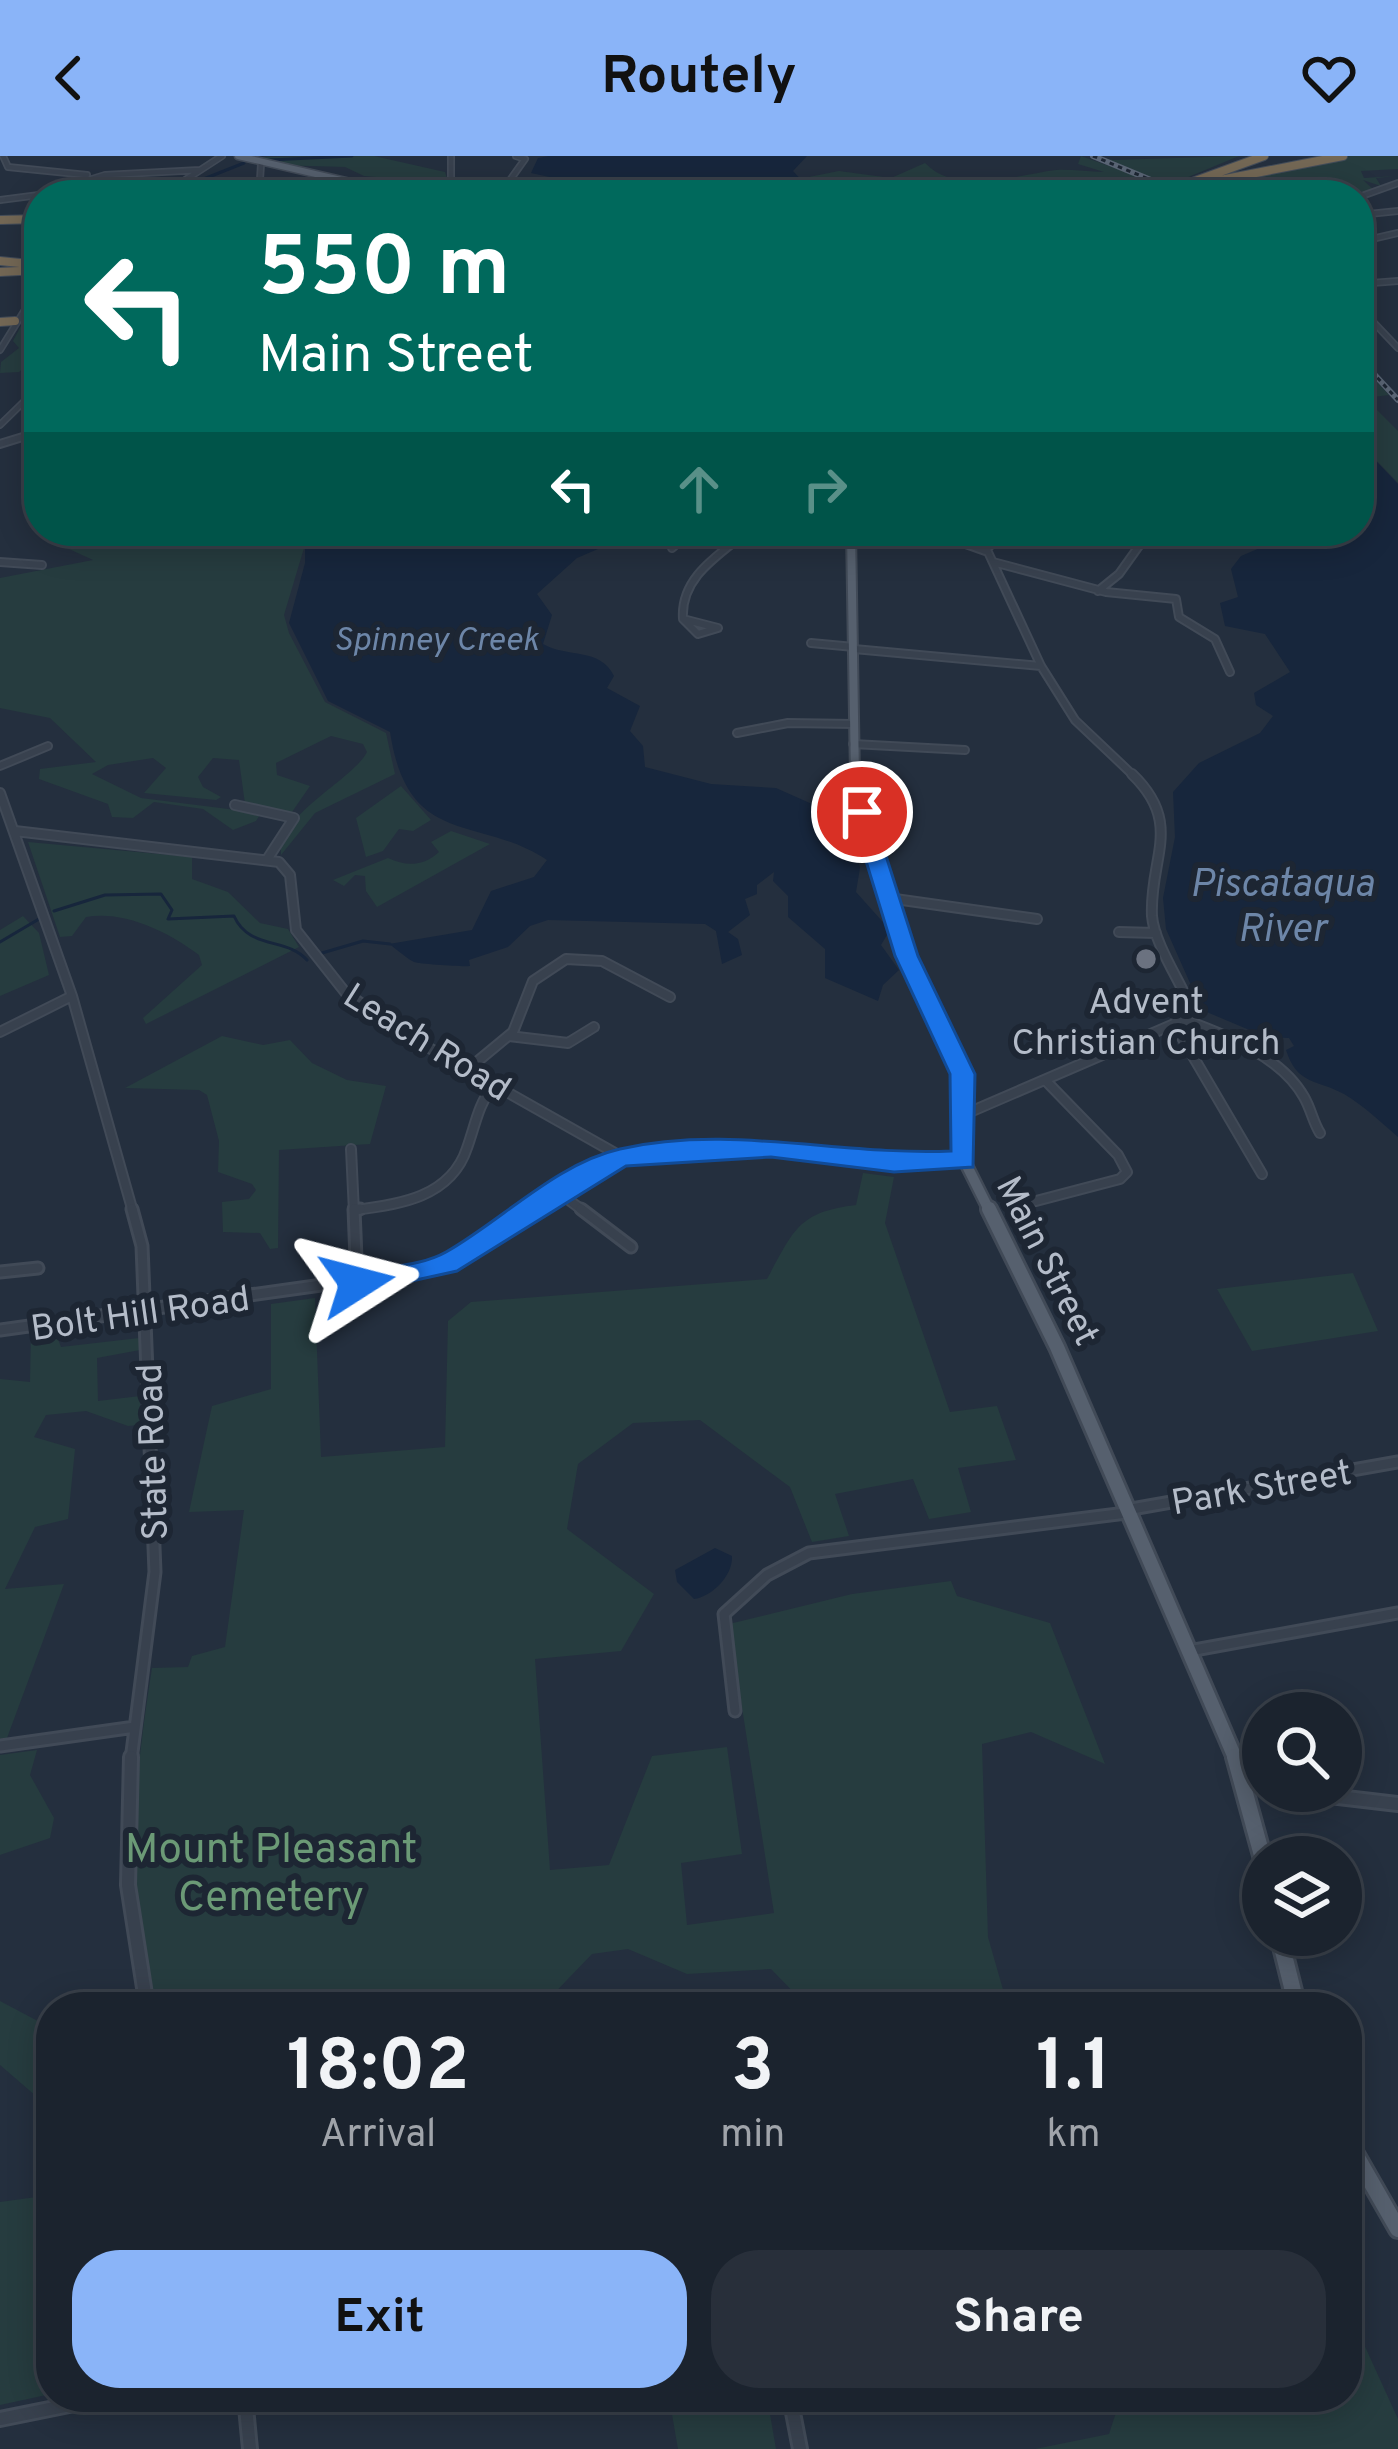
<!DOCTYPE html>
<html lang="en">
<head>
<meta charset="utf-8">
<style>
  body { margin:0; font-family:Overpass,sans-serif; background:#282f3a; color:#f1f3f6; height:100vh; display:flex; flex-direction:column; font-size:45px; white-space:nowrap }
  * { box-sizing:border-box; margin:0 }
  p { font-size:39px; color:#a0a4aa }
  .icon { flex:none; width:66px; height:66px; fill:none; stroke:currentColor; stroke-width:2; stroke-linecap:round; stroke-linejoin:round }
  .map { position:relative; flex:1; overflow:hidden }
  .panel { position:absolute; left:36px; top:1836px; width:1326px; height:420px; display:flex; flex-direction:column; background:#1b232e; border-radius:48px; box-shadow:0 6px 30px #0003,0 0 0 3px #39404a }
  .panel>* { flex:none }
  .guide { position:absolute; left:24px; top:24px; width:1350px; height:366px; border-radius:48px; box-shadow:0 6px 30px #0003,0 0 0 3px #39404a; background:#00695c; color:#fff; overflow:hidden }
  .controls { position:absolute; left:1242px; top:1536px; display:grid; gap:24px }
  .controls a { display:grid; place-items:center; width:120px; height:120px; border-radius:50%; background:#1b232e; box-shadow:0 6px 30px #0003,0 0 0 3px #39404a; font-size:60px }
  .pin { position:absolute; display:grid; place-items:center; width:102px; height:102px; color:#fff; margin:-51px; border:6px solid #fff; border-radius:50%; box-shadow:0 3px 12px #0007 }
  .me { position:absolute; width:132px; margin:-66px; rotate:81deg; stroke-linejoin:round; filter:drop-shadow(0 0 9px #0008) }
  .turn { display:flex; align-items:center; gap:42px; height:252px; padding:0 36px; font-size:54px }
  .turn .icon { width:156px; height:156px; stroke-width:2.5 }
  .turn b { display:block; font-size:84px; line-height:102px }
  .lanes { display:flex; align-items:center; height:114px; padding:0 36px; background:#0003; justify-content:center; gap:60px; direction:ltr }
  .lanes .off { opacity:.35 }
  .eta { display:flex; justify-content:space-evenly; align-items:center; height:204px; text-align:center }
  .eta b { font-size:72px; font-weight:700; line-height:84px }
  .primary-button { display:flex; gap:24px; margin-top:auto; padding:24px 36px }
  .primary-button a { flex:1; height:138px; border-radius:48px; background:#8ab4f8; color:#111; font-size:48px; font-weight:700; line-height:138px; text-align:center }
  .primary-button a+a { background:#282f3a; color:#f1f3f6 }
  header { display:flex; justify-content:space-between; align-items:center; height:156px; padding:0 36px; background:#8ab4f8; color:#111; font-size:54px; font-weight:700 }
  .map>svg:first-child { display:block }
  .green { fill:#263c3f }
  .water { fill:#17263c }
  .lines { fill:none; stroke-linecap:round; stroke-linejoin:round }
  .stream { stroke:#17263c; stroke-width:3 }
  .minor-far4-casing { stroke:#414a57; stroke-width:8 }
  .minor-far3-casing { stroke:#414a57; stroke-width:10 }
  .minor-far2-casing { stroke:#414a57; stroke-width:12 }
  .minor-far1-casing { stroke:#414a57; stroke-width:15 }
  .minor-casing { stroke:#414a57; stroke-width:18 }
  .major-far4-casing { stroke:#414a57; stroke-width:9 }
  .major-far3-casing { stroke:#414a57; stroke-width:12 }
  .major-far2-casing { stroke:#414a57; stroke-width:15 }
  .major-far1-casing { stroke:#414a57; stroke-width:20 }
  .major-casing { stroke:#414a57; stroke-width:22 }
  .highway-casing { stroke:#434c59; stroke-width:10 }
  .minor-far4 { stroke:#38414e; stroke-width:4.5 }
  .minor-far3 { stroke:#38414e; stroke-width:6 }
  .minor-far2 { stroke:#38414e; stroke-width:8 }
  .minor-far1 { stroke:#38414e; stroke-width:9 }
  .minor { stroke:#38414e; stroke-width:12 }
  .major-far4 { stroke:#56606e; stroke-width:6 }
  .major-far3 { stroke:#56606e; stroke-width:8 }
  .major-far2 { stroke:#56606e; stroke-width:10 }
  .major-far1 { stroke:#56606e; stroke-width:14 }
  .major { stroke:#56606e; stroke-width:16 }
  .highway { stroke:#746855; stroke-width:8 }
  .rail-casing { stroke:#5a6575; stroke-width:6 }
  .rail { stroke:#1d2633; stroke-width:3; stroke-dasharray:4.5; stroke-linecap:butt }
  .highway-bridge-casing { stroke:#434c59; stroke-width:10; stroke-linecap:butt }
  .highway-bridge { stroke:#746855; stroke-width:8 }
  .route { fill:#1a73e8; stroke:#114b97; stroke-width:3 }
  .worship-dot { fill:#6b7280; stroke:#1d2633; stroke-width:4.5 }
  .labels { text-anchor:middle; stroke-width:12; stroke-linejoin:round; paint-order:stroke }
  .far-water-label { font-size:33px; font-style:italic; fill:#6d86a8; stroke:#1d2633 }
  .poi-label { font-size:36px; fill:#b4bcc9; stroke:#1d2633 }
  .street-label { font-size:36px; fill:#b4bcc9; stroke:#1d2633 }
  .water-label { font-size:39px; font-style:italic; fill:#6d86a8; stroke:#1d2633 }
  .near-park-label { font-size:42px; fill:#6b9a76; stroke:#1d2633 }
</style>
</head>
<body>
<header><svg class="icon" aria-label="back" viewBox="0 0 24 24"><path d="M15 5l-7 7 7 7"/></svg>Routely<svg class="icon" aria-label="heart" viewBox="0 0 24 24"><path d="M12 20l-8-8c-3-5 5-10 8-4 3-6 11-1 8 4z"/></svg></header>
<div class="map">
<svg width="1398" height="2293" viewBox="0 0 1398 2293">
  <rect width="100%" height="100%" fill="#242f3e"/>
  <path class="green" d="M374,0L445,16L449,28L470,39H425L429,35L413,24L364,20L345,11L274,9L255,1Z
    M1081,0L1166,30L1130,39L1138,34L939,24L918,33L809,21L839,15L891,22L925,7C958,41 1015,19 1056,14C1071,13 1088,16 1104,16L1078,8Z
    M1095,0L1113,4L1239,0L1169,29Z
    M1350,0H1398V13L1361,15L1364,22L1396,20L1376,22L1381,30L1363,24L1374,34L1367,38L1348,29L1360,39H1310L1313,36H1295L1298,39H1188L1253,17Z
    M39,147V199L19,216L0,217L1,206L19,192L13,185L32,149Z
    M1359,207L1389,239L1365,242L1398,275V327L1378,306L1359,299Z
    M61,375H148L164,383L213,375H299L304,392L284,459L289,477L325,546L386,577L395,618L315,657L281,699C278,657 352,625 367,596L363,588L331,580L276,607L277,619L310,630L292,656L245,648L239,604L213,602L198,621L203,631L221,641L216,644L144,637L166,612L153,602L108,609L92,618L141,642L261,657L256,665L233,674L203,653L154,646L133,662L112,661L108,648L39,623L40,613L96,606L50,562L0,552V422L93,404L56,387Z
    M401,630L431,664L413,675L399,673L383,695L366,701L356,662Z
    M451,675L490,688L377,751L366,735L365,720L355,719L344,730L333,724L388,702C407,711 424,710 439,696L431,686Z
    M28,686L192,701V723L228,736L260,767L288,773L299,791L146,868L143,862L202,809L199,799C169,776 124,754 86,761L72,780L60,781Z
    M23,760L39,777L49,819L0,840V774Z
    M222,880L263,889L290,884L312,907L347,924L386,930L370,988L279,994L278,1092L270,1093L260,1077L223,1076L222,1046L249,1043L256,1034L252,1028L218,1016L219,985L207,939L199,934L125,932Z
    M863,1017L894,1021L885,1067L950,1256L997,1250L1016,1304L958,1312L971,1356L929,1363L913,1323L835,1338L849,1380L812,1386L790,1331L700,1264L633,1267L578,1308L567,1373L654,1438L621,1495L535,1503L550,1714L609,1709L652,1600L727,1591L742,1698L681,1707L687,1769L774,1757L729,1468L852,1438L951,1425L957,1440L1050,1467L1105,1608L1031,1576L982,1588L988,1781L1008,1851H808L771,1813L687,1818L628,1793L592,1798L541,1851H154C122,1739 134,1625 152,1512L188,1511L192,1500L225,1491L244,1354L189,1356L212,1250L271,1233V1148L315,1142L321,1301L445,1291L448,1165L471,1146L767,1123C794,1074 798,1056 856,1049Z
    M1353,1117L1378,1175L1252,1195L1217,1133Z
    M54,1173L61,1191L139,1182L140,1194L97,1202L98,1245L140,1240V1269L128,1270L86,1255L46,1259L34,1281L75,1293L68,1363L35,1371L5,1433L64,1428L7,1582L0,1583V1223L30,1226L31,1176Z
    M37,1594L30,1619L54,1662L50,1682L0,1699V1599Z
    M0,1845L51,1872V1953L0,1909Z
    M51,2039V2238L0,2249V2046Z
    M1347,2151L1398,2263V2293H1035L1109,2278L1121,2241H1347Z
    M669,2241H767L776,2293H678Z"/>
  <path class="water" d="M549,0H807L793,15L806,29L803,39H633L531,17L538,2Z
    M1359,299L1377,306L1398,328V981C1382,967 1363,949 1344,938C1316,923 1297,929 1286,894L1294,890L1289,882L1266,881L1202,854L1166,773L1163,742L1175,681L1173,636L1199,607L1260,577L1273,560L1256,549L1254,537L1290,516L1265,478L1225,470L1220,447L1238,441L1231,413L1241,400L1267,389L1227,375H1359Z
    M305,375H640L577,402L537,438L552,459L543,488C567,502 600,491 614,520L607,532L640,550L630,575L643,590L645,611L711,628L776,632L812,648L856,696L860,712L856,736L890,774L881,789L899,814L883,829L878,845L825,822V793L788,761V740L773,725L774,716L757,729V738L745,743L750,759L728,776L738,783L742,799L722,808L716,775L705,768L548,764L530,770L508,791L469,804L470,810C464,811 420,808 414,806C409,804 395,792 389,788L472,774L491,735L534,721L547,704C477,658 408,693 390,576L328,545L289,467L305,407Z
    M715,1392L732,1400C733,1419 713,1440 694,1443L677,1426L675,1414Z"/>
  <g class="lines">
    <path class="stream" d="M269,4L352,0
      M176,34L244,7
      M54,755L105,739L161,738L172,754L168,763L234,760C249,794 287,781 307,804
      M0,786L39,763
      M322,797L363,785L390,788"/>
    <g class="minor-far4-casing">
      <path id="minor-far4" d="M3,0L8,11L87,19
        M451,0V25L479,39
        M508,27L525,3L516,0
        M263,29L310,30
        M40,39L105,19L200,14
        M162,39L222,0
        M259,39L261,8
        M484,39L509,27L580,35
        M1359,41L1398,27
        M0,44L39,39
        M1359,59L1398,55
        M1359,86L1398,77
        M1359,128L1398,125
        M1359,151L1398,192
        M0,194L39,131
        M0,269L39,231"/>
    </g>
    <g class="minor-far3-casing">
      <path id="minor-far3" d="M0,288L39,276
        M929,375L988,396L1041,510L1075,564L1135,621
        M672,392L692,375
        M986,394L1004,375
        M0,406L42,409
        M993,406L1106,436L1176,443L1179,461L1215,483L1230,516
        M1098,435L1119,418L1144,383L1182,388
        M683,463C680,421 719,399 748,375
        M683,463L718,472L698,478Z
        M811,487L854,491
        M854,493L1041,510
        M737,577L788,567L854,568
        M853,588L965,594
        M0,610L48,590"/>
    </g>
    <g class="minor-far2-casing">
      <path id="minor-far2" d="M0,637L72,840L133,1056
        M235,649L294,662L268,702
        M15,675L279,706L290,719L296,774L345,836L408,880L622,1001
        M888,742L1037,763
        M1119,776L1156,777
        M1182,863C1224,878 1281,900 1304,941C1311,953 1313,966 1320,977
        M1174,868L1262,1018
        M0,876L72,840
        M509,880L568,887L594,871
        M467,914L513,876L533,825L566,803L602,805L670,841
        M963,959L1174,868L1189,847C1178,822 1154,786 1152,760C1149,702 1184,668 1132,618
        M351,993L354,1056
        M558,1036L585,1056
        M1036,1045L1120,1023L1127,1016L1118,999L1045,924
        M354,1054C399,1049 451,1041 467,992C475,970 478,949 493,929
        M525,1056L595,1012L630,1000L771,992L894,1007L964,1004"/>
    </g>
    <g class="minor-far1-casing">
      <path id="minor-far1" d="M354,1053L357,1127
        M581,1053L631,1091
        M354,1054L360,1053
        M0,1116L38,1112
        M0,1174L436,1113L530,1053
        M1126,1354L1398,1306
        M1189,1495L1398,1457
        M735,1555L724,1458L767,1419L809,1397L1126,1357
        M0,1590L135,1571
        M131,1604L155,1416L142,1090L132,1053"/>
    </g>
    <g class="minor-casing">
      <path id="minor" d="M131,1601L128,1729L147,1851
        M1287,1635L1398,1648
        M245,2241L250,2293
        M790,2241L800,2293
        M0,2263L109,2241"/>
    </g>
    <g class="major-far4-casing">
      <path id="major-far4" d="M238,0L406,39"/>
    </g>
    <g class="major-far3-casing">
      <path id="major-far3" d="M851,375L855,621"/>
    </g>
    <g class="major-far2-casing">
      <path id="major-far2" d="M855,618L906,800L963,918L964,1004L990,1056"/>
    </g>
    <g class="major-far1-casing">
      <path id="major-far1" d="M989,1053L1057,1191L1236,1604"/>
    </g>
    <g class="major-casing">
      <path id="major" d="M1235,1601L1263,1703
        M1279,1779L1297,1851
        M1347,1984L1398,2073"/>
    </g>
    <g class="highway-casing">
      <path id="highway" d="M1210,26L1343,0
        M1187,28L1264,0
        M0,64L39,63
        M0,105L20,107
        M0,116L39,114
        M0,166L15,165"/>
    </g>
    <use href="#minor-far4" class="minor-far4"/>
    <use href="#minor-far3" class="minor-far3"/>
    <use href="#minor-far2" class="minor-far2"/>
    <use href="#minor-far1" class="minor-far1"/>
    <use href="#minor" class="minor"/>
    <use href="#major-far4" class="major-far4"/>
    <use href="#major-far3" class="major-far3"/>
    <use href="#major-far2" class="major-far2"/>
    <use href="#major-far1" class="major-far1"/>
    <use href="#major" class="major"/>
    <use href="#highway" class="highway"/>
    <g class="rail-casing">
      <path id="rail" d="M1093,0L1187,39
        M1359,202L1398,244"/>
    </g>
    <use href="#rail" class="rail"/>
    <g class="highway-bridge-casing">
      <path id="highway-bridge" d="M1154,39L1187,28"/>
    </g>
    <use href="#highway-bridge" class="highway-bridge"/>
  </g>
  <path class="route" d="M862,649L872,656L918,800L975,918L973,1011L894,1016L771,1001L626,1010L457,1115L357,1137L347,1134V1120C378,1110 418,1112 446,1096C501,1065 557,1007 620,993C729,968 842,1000 951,995L950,918L895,800L851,656Z"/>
  <circle class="worship-dot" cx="1146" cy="803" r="12"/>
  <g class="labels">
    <g class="far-water-label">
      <text x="436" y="494">Spinney Creek</text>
    </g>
    <g class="poi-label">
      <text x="1146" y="857">Advent<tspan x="1146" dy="41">Christian Church</tspan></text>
    </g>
    <g class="street-label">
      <text transform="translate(428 885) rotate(32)" y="13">Leach Road</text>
      <text transform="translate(1049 1104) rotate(63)" y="13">Main Street</text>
      <text transform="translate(140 1156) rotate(-8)" y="13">Bolt Hill Road</text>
      <text transform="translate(151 1296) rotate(-92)" y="13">State Road</text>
      <text transform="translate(1261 1330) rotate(-10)" y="13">Park Street</text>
    </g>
    <g class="water-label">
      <text x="1282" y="740">Piscataqua<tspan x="1282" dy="45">River</tspan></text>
    </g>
    <g class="near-park-label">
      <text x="271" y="1706">Mount Pleasant<tspan x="271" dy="48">Cemetery</tspan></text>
    </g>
  </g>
</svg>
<div class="controls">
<a><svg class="icon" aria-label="search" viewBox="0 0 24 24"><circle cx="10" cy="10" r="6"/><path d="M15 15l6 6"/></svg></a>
<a><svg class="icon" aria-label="layers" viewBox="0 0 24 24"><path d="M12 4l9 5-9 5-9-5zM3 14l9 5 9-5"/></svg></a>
</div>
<div class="pin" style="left:862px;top:656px;background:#d93025"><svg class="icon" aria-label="arrive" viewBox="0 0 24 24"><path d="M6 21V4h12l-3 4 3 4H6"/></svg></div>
<svg class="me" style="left:357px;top:1127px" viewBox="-20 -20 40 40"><path d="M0-17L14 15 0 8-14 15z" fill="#1a73e8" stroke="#fff" stroke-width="4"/></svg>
<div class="guide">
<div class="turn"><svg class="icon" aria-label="left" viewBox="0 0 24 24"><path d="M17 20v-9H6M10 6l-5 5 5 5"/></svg><div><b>550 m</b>Main Street</div></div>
<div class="lanes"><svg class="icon" aria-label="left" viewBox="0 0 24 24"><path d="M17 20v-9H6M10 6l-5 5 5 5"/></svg><svg class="icon off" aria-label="ahead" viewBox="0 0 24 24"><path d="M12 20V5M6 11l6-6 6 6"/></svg><svg class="icon off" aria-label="right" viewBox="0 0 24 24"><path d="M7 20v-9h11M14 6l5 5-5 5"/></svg></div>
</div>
<section class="panel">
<div class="eta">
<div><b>18:02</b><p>Arrival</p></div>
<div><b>3</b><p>min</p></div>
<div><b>1.1</b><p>km</p></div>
</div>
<div class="primary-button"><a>Exit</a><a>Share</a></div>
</section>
</div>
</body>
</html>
